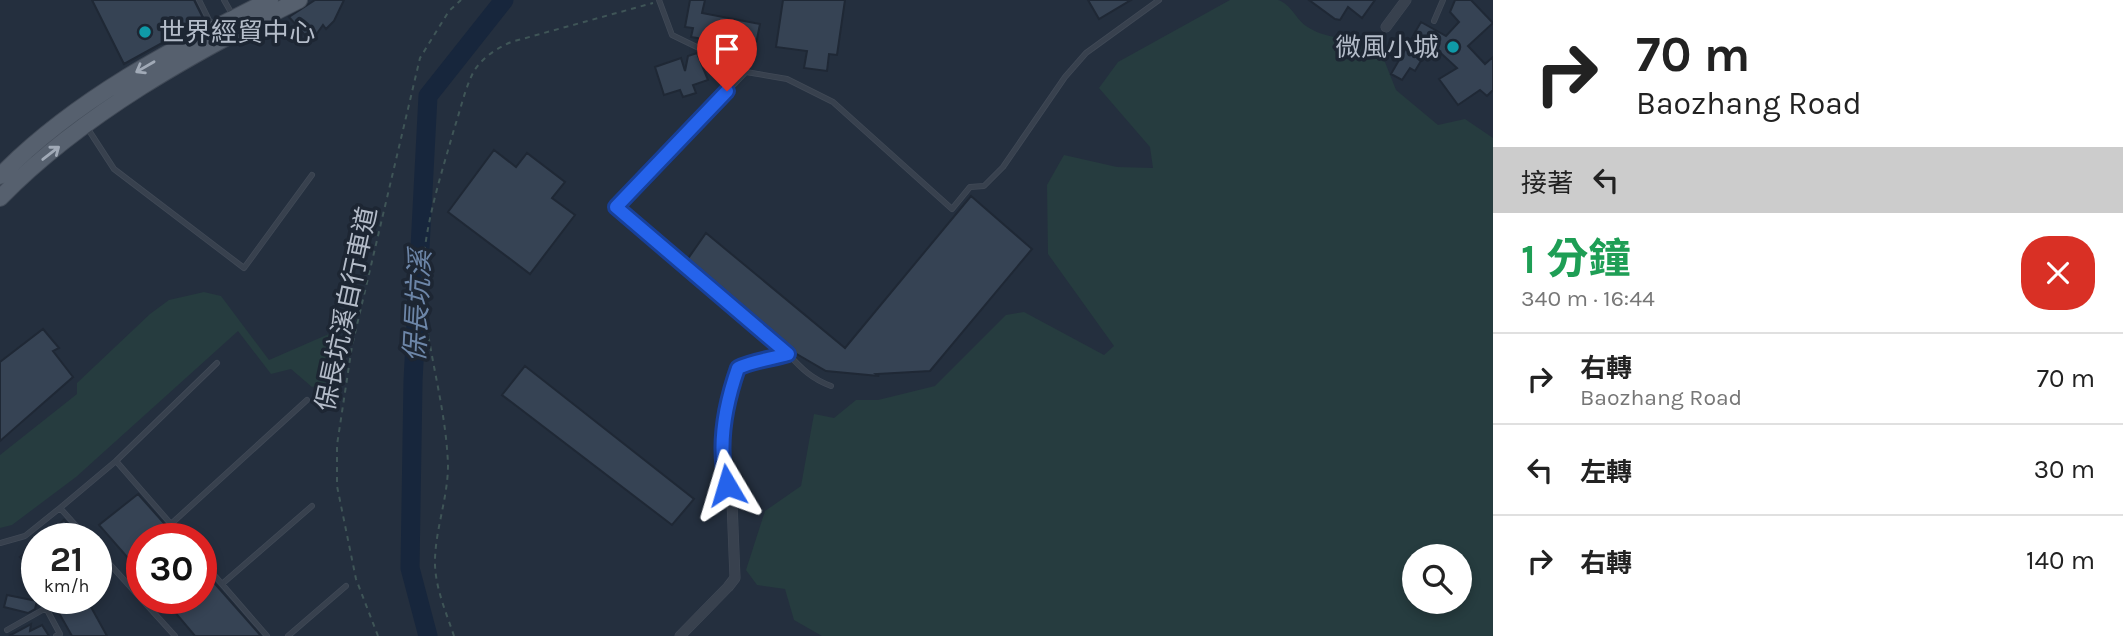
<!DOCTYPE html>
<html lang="zh-TW">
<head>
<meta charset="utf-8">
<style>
  body { margin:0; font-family:Karla,"Noto Sans TC",sans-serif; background:#f2f2f2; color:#222; height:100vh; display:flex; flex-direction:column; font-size:26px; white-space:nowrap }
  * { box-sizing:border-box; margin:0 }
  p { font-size:23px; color:#767676 }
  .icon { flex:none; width:38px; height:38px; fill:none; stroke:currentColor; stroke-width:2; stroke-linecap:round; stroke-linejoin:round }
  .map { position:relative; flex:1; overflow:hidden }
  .panel { display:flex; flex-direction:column; background:#fff; width:630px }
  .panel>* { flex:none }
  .top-card { background:#fff; color:#222; overflow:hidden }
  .buttons { position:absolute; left:1402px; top:544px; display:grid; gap:14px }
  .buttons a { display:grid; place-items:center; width:70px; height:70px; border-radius:50%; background:#fff; box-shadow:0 4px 10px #0003; font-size:35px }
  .speed { position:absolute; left:21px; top:523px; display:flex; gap:14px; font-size:35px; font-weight:700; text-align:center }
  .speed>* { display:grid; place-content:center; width:91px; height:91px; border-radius:50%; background:#fff; box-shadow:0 4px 10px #0003; line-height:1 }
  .speed small { font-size:18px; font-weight:400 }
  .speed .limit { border:10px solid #d22; background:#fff; color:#111 }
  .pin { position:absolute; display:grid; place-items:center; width:60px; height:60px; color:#fff; margin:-72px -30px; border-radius:50% 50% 50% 0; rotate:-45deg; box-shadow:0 0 7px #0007 }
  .pin .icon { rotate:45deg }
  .me { position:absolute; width:77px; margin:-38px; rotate:353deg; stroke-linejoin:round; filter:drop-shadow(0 0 5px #0008) }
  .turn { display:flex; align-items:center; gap:24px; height:147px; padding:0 28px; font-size:32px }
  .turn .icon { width:91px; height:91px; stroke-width:2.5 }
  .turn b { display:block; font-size:49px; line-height:60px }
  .then { display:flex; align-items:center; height:66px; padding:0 28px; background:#0003; gap:14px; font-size:26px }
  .round { display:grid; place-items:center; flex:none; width:74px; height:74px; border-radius:28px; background:#f2f2f2 }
  .headline { display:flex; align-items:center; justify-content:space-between; height:119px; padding:0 28px }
  h1 { font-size:42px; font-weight:700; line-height:52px; color:#1e9e55 }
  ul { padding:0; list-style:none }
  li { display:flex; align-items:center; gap:21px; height:91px; padding:0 28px; border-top:2px solid #e0e0e0 }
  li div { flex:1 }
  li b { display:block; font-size:26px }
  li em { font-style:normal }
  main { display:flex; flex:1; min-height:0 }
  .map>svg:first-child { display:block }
  .green { fill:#263c3f; fill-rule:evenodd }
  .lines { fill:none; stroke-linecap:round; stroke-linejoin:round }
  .river { stroke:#17263c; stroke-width:19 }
  .building { fill:#364354; stroke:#1f2835; stroke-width:2 }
  .service-casing { stroke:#414a57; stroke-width:6 }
  .minor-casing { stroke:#414a57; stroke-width:11 }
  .primary-casing { stroke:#414a57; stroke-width:18 }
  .path { stroke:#3f5557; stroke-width:2; stroke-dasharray:5 5; stroke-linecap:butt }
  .service { stroke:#38414e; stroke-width:4.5 }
  .minor { stroke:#38414e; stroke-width:10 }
  .primary { stroke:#56606e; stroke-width:16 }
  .oneway { stroke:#a1aab7 }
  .route-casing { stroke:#184099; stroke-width:18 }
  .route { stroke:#2563eb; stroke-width:12 }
  .culture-dot { fill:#0f9aa8; stroke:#1d2633; stroke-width:2.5 }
  .labels { text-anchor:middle; stroke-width:7; stroke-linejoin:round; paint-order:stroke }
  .poi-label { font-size:26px; fill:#b4bcc9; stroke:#1d2633; text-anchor:start }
  .street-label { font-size:26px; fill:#b4bcc9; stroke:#1d2633 }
  .water-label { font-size:28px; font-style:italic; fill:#6d86a8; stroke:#1d2633 }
</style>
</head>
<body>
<main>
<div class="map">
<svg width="1493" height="636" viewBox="0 0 1493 636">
  <rect width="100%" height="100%" fill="#242f3e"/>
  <path class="green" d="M1230,0H1278C1291,4 1295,18 1306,26C1324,39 1355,40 1377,42L1396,90L1438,125L1465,119L1493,138V636H822L794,620L785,589L757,585L746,570L765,511L801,486L814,414L834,418L856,400H878L935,386L1006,315L1024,312L1104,355L1114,346L1048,254L1047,185L1064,155L1117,167L1153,168L1150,147L1099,88L1118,62ZM1414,556H1460V602H1414Z
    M204,292L221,296L269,360L338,330L345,353L327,382L312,387L291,369L271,374L238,331L76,477L12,525L0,528V455L77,394V383L150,314L169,300Z"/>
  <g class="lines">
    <path class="river" d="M428,636L410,568L413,381L428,96L504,0"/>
  </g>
  <path class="building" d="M92,0H194L204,20L124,64Z
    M315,0H344L334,21L326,29L323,25L311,42L289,17Z
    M690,0H705L702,13L760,24L755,49L737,46L735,57L719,53L721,45L726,43L691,37L693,28L685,27Z
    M783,0H845L837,55L829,54L827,71L804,68L807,51L776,47Z
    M1088,0H1131L1099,19Z
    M1309,0H1375L1362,18L1348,7L1340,20L1335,19Z
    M1455,0H1471L1493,23L1468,46L1485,64L1493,57V90L1487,96L1480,90L1458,105L1439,79L1457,68L1431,44L1415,71L1410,68L1402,80L1391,74L1421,22L1446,36L1459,22L1450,12Z
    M697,53L708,80L693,85L696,93L683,97L680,90L664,95L655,67L681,58L685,71L688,56Z
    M494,150L516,167L527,153L565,182L552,198L575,215L530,274L448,212Z
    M971,196L1032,249L930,371L876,374L879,376L826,371L795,353L687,260L706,233L845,348Z
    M43,329L59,348L53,351L73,377L0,441V362Z
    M525,366L694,499L672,525L502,395Z
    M138,494L178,539H142V574L99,525Z
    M64,520L82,539H42Z
    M37,543V575L20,557Z
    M201,568L261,636H195L163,598H201Z
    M7,595L37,601L35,609L28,613L4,607Z
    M86,598L107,636H72L59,613Z
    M31,624L30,631L42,625L49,636H9Z"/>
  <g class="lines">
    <g class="service-casing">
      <path id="service" d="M199,0L211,24
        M224,0L232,14
        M659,0L672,35L703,50L719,63L746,72L787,79L833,102L952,209L970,187L984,186L1003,167L1065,77L1086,53L1159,0
        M1434,21L1443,0
        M746,72L616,207L788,354C802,369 812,379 831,386
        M88,129L114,169L244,268L312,175
        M116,461L184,539
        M60,508L116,461L217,363
        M171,524L307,400
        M0,543L25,536L60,508L88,539
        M96,549L175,636
        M201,560L267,636
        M222,584L312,506
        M7,630L46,608L60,634L56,636
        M288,636L346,586"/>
    </g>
    <g class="minor-casing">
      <path id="minor" d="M1386,27L1406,0
        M680,636L728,587L735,578L732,502L723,467L727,407L738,368L747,364L788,354"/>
    </g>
    <g class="primary-casing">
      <path id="primary" d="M0,176C75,99 174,48 270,0
        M0,198C82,114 194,52 299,0"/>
    </g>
    <path class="path" d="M378,636L356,579L337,486V445L352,346L420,58L449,11L461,0
      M454,636C446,612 434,585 435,559C436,527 448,497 448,465C446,406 427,350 423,292C420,237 440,179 455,126C461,108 465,88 474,71C483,57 496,49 511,42L653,3"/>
    <use href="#service" class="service"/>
    <use href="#minor" class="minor"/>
    <use href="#primary" class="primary"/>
  </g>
  <defs><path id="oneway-shaft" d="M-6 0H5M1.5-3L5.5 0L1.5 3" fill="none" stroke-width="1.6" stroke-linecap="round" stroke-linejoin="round" transform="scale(1.75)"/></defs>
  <g class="oneway">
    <use href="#oneway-shaft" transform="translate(145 67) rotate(150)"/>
    <use href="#oneway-shaft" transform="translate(51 153) rotate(-38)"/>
  </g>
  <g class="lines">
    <g class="route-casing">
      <path id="route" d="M727,91L616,207L788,354C771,359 752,361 738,368C725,405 717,447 727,485"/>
    </g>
    <use href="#route" class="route"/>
  </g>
  <g class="culture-dot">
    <circle cx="145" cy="32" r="7"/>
    <circle cx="1453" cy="47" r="7"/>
  </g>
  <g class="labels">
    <g class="poi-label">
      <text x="159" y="41">世界經貿中心</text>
      <text x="1439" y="56" text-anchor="end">微風小城</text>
    </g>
    <g class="street-label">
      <text transform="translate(346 309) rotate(-78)" y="9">保長坑溪自行車道</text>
    </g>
    <g class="water-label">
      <text transform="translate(417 306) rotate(-87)" y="10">保長坑溪</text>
    </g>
  </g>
</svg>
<div class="buttons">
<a><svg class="icon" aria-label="search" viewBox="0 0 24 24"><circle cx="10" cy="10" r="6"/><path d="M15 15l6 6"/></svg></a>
</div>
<div class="speed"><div>21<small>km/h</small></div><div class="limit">30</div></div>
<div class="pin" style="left:727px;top:91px;background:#d93025"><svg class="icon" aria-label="arrive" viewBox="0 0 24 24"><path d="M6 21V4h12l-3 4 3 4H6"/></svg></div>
<svg class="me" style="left:727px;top:485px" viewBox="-20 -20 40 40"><path d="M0-17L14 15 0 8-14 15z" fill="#2563eb" stroke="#fff" stroke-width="4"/></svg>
</div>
<section class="panel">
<div class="top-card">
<div class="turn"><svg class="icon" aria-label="right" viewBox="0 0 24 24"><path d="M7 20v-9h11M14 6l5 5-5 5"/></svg><div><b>70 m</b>Baozhang Road</div></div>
<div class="then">接著<svg class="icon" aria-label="left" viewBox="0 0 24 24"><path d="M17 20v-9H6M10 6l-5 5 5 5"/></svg></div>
</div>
<div class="headline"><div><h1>1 分鐘</h1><p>340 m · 16:44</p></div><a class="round" style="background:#d93025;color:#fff"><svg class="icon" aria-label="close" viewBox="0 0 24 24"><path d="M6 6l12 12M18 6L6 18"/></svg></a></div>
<ul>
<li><svg class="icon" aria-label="right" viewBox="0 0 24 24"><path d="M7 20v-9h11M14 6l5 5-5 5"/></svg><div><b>右轉</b><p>Baozhang Road</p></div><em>70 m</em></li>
<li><svg class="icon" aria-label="left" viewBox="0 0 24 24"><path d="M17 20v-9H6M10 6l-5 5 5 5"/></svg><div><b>左轉</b></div><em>30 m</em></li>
<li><svg class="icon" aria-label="right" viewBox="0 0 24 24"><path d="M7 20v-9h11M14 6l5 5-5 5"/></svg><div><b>右轉</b></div><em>140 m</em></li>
</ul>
</section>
</main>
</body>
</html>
